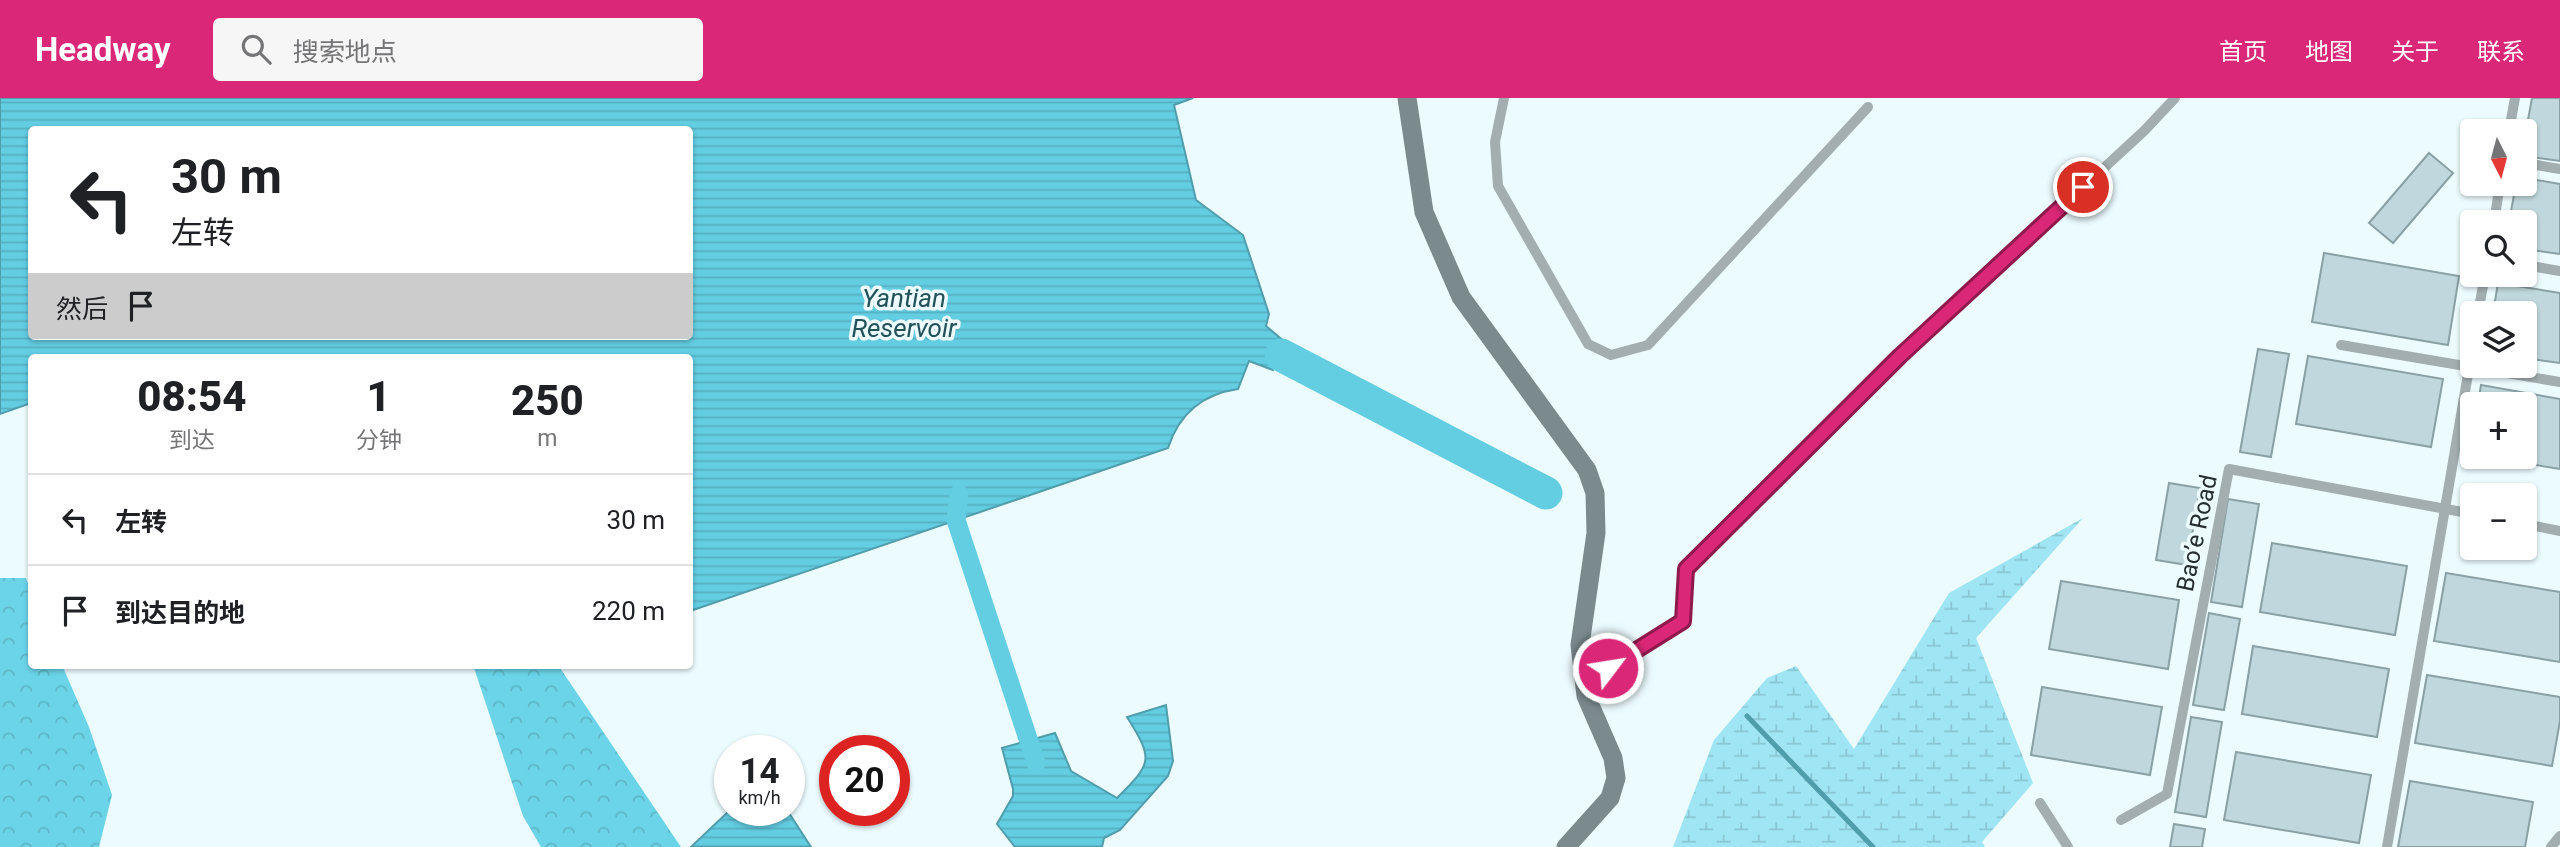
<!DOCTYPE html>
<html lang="zh">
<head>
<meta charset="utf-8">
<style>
  body { margin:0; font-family:Roboto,"Noto Sans SC",sans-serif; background:#f6f6f6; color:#202124; height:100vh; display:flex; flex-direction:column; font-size:26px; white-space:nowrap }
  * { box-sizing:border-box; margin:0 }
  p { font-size:23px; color:#757577 }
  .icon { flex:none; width:38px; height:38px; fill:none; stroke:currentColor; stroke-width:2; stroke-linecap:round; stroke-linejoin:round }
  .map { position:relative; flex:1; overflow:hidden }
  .panel { position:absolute; left:28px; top:256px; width:665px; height:315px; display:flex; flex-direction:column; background:#fff; border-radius:7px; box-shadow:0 2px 5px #0004 }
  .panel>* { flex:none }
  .top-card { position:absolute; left:28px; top:28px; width:665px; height:214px; border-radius:7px; box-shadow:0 2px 5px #0004; background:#fff; color:#202124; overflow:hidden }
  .needle { width:46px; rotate:174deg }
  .controls { position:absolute; left:2460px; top:21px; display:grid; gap:14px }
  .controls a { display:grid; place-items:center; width:77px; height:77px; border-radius:7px; background:#fff; box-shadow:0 2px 5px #0004; font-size:35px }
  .speed { position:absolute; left:714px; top:637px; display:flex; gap:14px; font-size:35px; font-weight:700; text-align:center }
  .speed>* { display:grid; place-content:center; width:91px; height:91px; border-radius:50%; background:#fff; box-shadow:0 2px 5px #0004; line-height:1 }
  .speed small { font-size:18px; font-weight:400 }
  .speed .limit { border:10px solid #d22; background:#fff; color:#111 }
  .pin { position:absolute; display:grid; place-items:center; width:60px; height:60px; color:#fff; margin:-30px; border:4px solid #fff; border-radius:50%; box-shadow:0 2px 7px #0007 }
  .me { position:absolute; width:77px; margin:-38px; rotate:59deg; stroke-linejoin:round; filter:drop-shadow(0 0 5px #0008) }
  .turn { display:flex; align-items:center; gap:24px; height:147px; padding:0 28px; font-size:32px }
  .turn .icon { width:91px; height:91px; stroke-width:2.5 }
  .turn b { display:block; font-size:49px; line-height:60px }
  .then { display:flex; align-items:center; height:66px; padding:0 28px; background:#0003; gap:14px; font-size:26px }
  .eta { display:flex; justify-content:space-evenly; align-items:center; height:119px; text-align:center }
  .eta b { font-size:42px; font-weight:800; line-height:49px }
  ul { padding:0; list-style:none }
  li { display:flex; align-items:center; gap:21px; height:91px; padding:0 28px; border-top:2px solid #e0e0e0 }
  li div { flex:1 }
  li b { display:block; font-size:26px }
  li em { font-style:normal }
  header { display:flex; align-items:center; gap:42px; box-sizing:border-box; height:98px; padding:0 35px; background:#db2777; color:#fff }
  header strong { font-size:33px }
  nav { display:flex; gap:38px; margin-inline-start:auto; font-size:24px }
  .search { width:490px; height:63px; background:#f6f6f6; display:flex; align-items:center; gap:18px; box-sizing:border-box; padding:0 24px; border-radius:7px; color:#757577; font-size:26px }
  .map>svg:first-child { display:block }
  .forest { fill:url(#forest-crowns) }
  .wetland { fill:url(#wetland-marsh) }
  .water { fill:url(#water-rules); stroke:#509dac; stroke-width:2; fill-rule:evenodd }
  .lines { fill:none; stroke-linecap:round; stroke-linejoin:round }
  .stream { stroke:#509dac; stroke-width:5 }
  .canal { stroke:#63cde2; stroke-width:19 }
  .river { stroke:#63cde2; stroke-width:33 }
  .building { fill:#c0d8dd; stroke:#89a0a5; stroke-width:2 }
  .service { stroke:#a3aeb0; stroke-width:10 }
  .secondary { stroke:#7b8a8d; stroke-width:19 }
  .route-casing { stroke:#8e194d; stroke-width:18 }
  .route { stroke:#db2777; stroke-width:12 }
  .labels { text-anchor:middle; stroke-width:7; stroke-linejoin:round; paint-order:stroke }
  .street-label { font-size:24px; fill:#242d2f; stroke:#ecfbfe }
  .water-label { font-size:26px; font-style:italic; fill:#23525b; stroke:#ecfbfe }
</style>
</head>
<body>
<header>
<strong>Headway</strong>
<div class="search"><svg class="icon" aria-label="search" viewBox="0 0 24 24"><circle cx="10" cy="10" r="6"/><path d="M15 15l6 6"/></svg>搜索地点</div>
<nav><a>首页</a><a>地图</a><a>关于</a><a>联系</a></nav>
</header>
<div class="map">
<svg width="2560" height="749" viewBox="0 0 2560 749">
  <defs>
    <pattern id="forest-crowns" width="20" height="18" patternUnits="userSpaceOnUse" patternTransform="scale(1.75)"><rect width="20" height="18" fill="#6bd4e9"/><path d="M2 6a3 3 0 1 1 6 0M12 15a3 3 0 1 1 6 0" fill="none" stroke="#5db6c8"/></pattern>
    <pattern id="wetland-marsh" width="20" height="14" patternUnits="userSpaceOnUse" patternTransform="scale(1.75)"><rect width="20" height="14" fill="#9fe5f4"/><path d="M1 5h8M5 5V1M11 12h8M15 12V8" fill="none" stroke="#89c5d2"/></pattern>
    <pattern id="water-rules" width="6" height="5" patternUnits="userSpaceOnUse" patternTransform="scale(1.75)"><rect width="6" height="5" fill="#63cde2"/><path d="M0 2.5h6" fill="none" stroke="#56b0c2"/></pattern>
  </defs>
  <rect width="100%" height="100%" fill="#ecfbfe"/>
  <path class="forest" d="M0,480H26L31,494L32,567H62L89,629L112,697L99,749H0Z
    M473,567H558L681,749H541L523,718Z"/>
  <path class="wetland" d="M2083,420L1976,540L2033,685L1982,744L1985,749H1673L1714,642L1767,580L1796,568L1854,651L1949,495Z"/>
  <path class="water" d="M0,0H1193L1174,7L1196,102L1243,137L1269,216L1266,228L1286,245L1273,272L1249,263L1238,291C1203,296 1179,316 1168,350L690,513V259H32L31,305L0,316ZM32,32H690V238H32Z
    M1166,607L1173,663L1168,678L1120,732L1104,740L1102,749H1015L997,726L1013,698V691L1002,650L1055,635L1071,673L1117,700C1152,665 1154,662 1127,619Z
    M730,712H787L811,749H691Z"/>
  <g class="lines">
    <path class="stream" d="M1747,618L1873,749"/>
    <path class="canal" d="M959,396L956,422L1036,665"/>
    <path class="river" d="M1281,257L1546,395"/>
  </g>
  <path class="building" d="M2532,0H2560V63L2525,58V38Z
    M2429,55L2453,75L2393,145L2369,125Z
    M2525,80L2560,86V156L2525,151V124H2509L2516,86H2525Z
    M2324,155L2459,178L2448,247L2312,224Z
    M2498,185L2560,195V265L2525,260V215H2493Z
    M2258,251L2289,256L2271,359L2240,354Z
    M2308,258L2443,281L2431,349L2296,326Z
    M2481,287L2560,301V371L2487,359H2525V306H2478Z
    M2169,385L2200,390L2187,467L2156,462Z
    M2228,401L2259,406L2242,509L2211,504Z
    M2272,445L2407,468L2395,537L2260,514Z
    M2446,475L2560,494V564L2434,543Z
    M2061,483L2179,502L2168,571L2049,551Z
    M2209,515L2240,521L2224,612L2193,607Z
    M2253,548L2389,571L2377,639L2242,616Z
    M2427,577L2560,599V623L2552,668L2415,645Z
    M2042,589L2162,609L2150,677L2031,657Z
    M2191,619L2222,624L2206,719L2175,714Z
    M2236,654L2371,677L2359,745L2224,722Z
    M2410,683L2533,704L2525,749H2398Z
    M2174,726L2205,731L2202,749H2170Z"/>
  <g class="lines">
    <path class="service" d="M1504,0L1495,44L1498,88L1588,246L1611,257L1648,247L1868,9
      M2509,33L2515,0
      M2525,65L2560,71
      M2494,124L2500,86
      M2525,167L2560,173
      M2478,215L2485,177
      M2341,247L2560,284
      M2525,426L2560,433
      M1584,584L1683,522L1686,471L1900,258L2144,33L2175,0
      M2040,705L2068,749
      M2121,722L2167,696L2229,371L2473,416
      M2387,749L2473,247
      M2551,749L2560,738"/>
    <path class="secondary" d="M1407,0L1424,114L1461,199L1587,372L1595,395L1596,435L1580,547L1586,598L1613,660L1616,680L1610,700L1566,749"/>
  </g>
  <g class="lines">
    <g class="route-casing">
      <path id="route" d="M1608,570L1683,523L1686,471L1900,258L2083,89"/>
    </g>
    <use href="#route" class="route"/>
  </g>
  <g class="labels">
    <g class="street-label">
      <text transform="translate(2197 435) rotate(-78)" y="8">Bao’e Road</text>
    </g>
    <g class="water-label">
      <text x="904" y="209">Yantian<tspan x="904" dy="30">Reservoir</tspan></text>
    </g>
  </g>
</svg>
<div class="controls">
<a><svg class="needle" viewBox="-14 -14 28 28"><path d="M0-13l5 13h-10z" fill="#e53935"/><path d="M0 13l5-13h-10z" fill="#757577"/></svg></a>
<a><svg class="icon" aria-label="search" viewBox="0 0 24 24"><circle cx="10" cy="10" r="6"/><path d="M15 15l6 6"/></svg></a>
<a><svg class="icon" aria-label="layers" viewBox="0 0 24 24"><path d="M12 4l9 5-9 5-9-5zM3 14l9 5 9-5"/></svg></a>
<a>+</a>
<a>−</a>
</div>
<div class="speed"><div>14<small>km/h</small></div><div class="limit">20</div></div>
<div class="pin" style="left:2083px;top:89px;background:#d93025"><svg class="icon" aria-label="arrive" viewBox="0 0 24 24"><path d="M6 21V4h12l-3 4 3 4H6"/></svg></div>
<svg class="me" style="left:1608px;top:570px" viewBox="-20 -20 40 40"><circle r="17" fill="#db2777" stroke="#fff" stroke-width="3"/><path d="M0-11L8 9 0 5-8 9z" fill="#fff"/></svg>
<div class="top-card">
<div class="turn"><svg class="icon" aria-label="left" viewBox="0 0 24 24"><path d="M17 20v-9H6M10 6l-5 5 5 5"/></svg><div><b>30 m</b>左转</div></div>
<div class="then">然后<svg class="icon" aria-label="arrive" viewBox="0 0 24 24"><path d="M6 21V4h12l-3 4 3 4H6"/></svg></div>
</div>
<section class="panel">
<div class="eta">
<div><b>08:54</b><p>到达</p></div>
<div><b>1</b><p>分钟</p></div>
<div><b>250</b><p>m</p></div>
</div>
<ul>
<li><svg class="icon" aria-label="left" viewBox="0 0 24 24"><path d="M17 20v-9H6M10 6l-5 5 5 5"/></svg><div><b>左转</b></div><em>30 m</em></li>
<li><svg class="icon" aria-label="arrive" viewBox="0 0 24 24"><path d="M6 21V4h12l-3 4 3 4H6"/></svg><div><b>到达目的地</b></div><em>220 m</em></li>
</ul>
</section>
</div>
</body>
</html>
